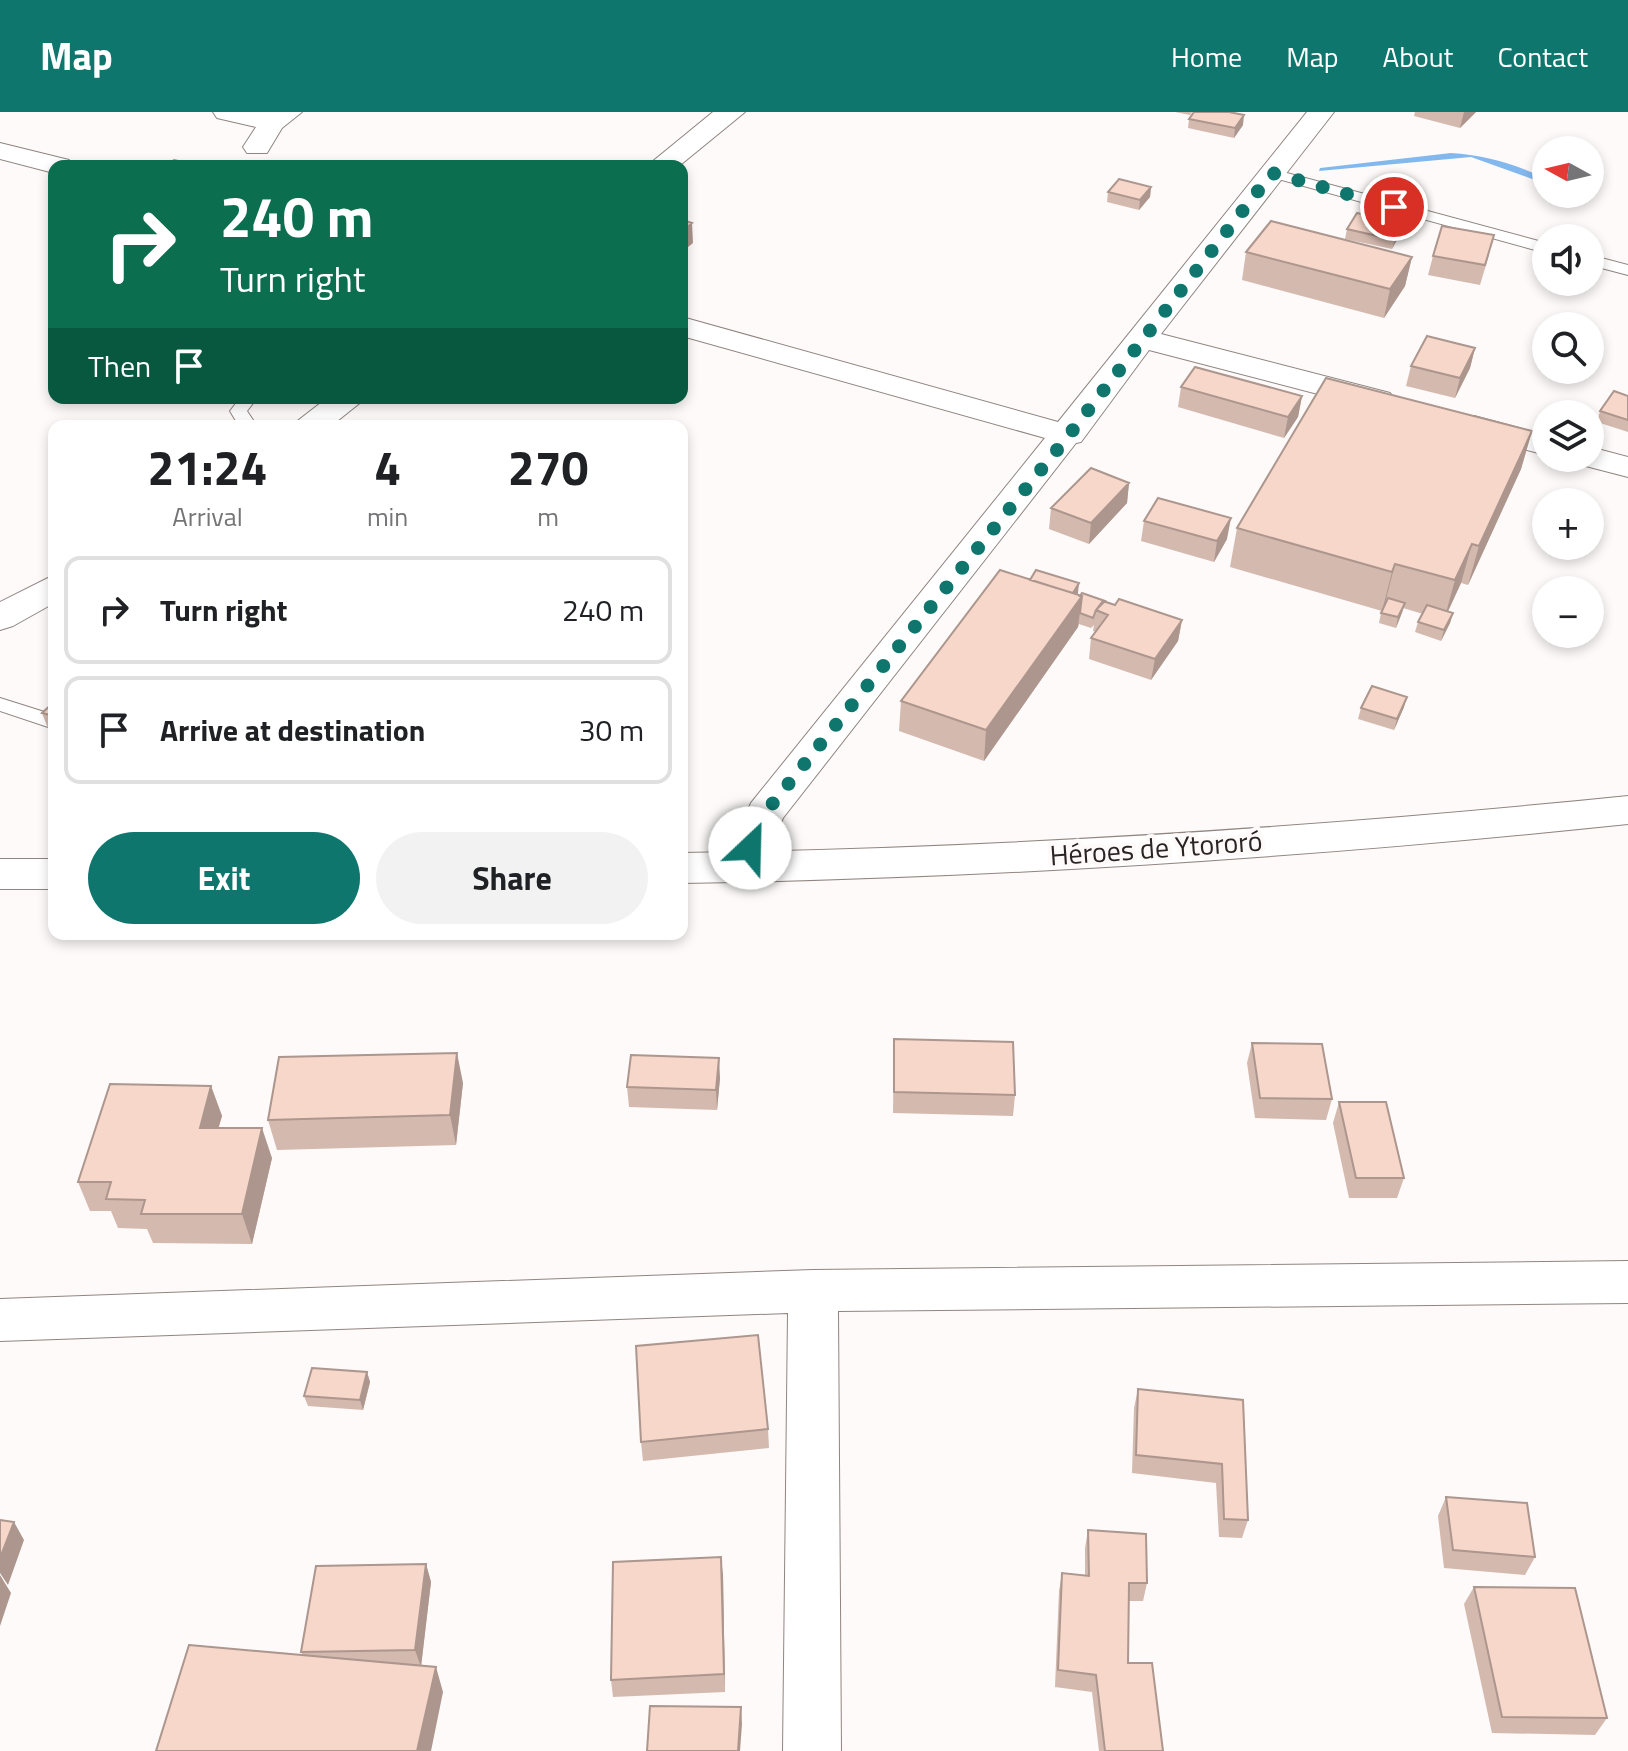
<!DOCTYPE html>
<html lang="en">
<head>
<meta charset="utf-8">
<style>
  body { margin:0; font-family:"Titillium Web",sans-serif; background:#f2f2f2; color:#202124; height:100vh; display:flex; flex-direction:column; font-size:30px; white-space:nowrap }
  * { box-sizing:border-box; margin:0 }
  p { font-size:26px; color:#757577 }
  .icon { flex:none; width:44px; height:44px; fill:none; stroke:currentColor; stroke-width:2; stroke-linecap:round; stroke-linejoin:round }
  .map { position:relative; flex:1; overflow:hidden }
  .side { position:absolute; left:48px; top:308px; width:640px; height:520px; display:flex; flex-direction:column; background:#fff; border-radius:16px; box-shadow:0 4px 12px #0003 }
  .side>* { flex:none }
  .banner { position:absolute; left:48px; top:48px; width:640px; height:244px; border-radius:16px; box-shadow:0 4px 12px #0003; background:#0b6e4f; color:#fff; overflow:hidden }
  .needle { width:52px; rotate:278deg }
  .controls { position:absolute; left:1532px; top:24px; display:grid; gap:16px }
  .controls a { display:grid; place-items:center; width:72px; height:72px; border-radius:50%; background:#fff; box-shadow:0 4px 12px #0003; font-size:40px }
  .pin { position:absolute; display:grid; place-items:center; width:68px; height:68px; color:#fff; margin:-34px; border:4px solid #fff; border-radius:50%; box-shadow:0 2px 8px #0007 }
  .me { position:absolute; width:88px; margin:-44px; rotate:24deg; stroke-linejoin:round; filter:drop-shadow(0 0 6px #0008) }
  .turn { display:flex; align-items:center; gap:28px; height:168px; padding:0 40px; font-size:36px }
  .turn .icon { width:104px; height:104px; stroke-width:2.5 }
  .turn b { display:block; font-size:56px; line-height:68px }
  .then { display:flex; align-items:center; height:76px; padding:0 40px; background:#0003; gap:16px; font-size:30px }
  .eta { display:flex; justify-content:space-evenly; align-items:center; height:136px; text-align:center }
  .eta b { font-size:48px; font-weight:700; line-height:56px }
  .button { display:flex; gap:16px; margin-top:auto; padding:16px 40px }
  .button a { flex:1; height:92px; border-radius:48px; background:#0f766e; color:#fff; font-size:32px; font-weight:700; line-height:92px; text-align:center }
  .button a+a { background:#f2f2f2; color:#202124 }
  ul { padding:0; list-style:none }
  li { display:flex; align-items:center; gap:24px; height:108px; margin:0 16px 12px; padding:0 24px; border:4px solid #e0e0e0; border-radius:16px }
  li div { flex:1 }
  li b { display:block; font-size:30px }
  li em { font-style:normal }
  header { display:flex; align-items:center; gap:48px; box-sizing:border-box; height:112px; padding:0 40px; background:#0f766e; color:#fff }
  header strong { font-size:38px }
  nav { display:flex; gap:44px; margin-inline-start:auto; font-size:28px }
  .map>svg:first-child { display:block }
  .water { fill:#83b8ef }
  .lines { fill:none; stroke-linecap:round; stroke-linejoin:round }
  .lane-casing { stroke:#908580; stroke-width:2 }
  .street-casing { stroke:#908580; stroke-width:2 }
  .secondary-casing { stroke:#908580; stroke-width:2 }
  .highway-casing { stroke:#908580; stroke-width:2 }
  .lane { fill:#fff; fill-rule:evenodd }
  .street { fill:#fff; fill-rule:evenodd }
  .secondary { fill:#fff; fill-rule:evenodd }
  .highway { fill:#fff; fill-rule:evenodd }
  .wall { fill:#d4b9ae }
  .shaded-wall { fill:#ac968d }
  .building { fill:#f6d7ca; stroke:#ac968d; stroke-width:2 }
  .route { stroke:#0f766e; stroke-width:14; stroke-dasharray:0 25.2 }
  .labels { text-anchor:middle; stroke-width:8; stroke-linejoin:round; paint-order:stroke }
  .street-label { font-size:28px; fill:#2a2523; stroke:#fdfaf9 }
</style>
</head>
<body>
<header>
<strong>Map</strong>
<nav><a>Home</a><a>Map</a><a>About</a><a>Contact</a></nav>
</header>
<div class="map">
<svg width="1628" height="1639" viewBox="0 0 1628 1639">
  <rect width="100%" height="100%" fill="#fdfaf9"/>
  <path class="water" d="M1451,41C1484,43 1516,52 1546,67V72L1471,45L1319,59L1320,56Z"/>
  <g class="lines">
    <g class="lane-casing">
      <path id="lane" d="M1272,57L1546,131V141L1267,64V58Z
        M1590,143L1628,153V163L1590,153Z
        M240,286H257L247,299L257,314H239L230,299Z
        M0,586L54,603V617L0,599Z"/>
    </g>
    <g class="street-casing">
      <path id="street" d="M213,0H302L282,16L267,41H247L243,35L256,15L217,6Z
        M1307,0H1334L1161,222L1390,281L1395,288L1390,295L1379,298L1149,238L1081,330L1076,331L783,706L757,765L743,769L729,765L723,755L751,691L1045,326L682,224V205L1058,310Z
        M0,31L69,48L73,54H54V61L0,47Z
        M1474,304L1546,323V343L1462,321L1458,314L1462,307Z
        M1590,335L1628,345V365L1578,352L1574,346H1590Z
        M1628,1149V1191L838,1199L841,1639H783L788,1201L0,1229V1187L813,1158Z"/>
    </g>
    <g class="secondary-casing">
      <path id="secondary" d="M1628,684V712C1313,745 998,766 682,771V741C998,736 1313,716 1628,684Z
        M0,747H54V777H0Z"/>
    </g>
    <g class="highway-casing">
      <path id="highway" d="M713,0H745L679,54H647Z
        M327,286H366L331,314H291Z
        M54,463V491L13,514L0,518V490Z"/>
    </g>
    <use href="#lane" class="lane"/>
    <use href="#street" class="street"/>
    <use href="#secondary" class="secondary"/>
    <use href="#highway" class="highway"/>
  </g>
  <path class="wall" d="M1175,0H1192L1190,3Z
    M1415,0H1476L1460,16L1414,4Z
    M1189,7L1243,13L1234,26L1188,16Z
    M1151,75L1150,85L1139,98L1107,90L1108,80Z
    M1347,117L1401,120L1392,137L1345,127Z
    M1246,140L1412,145L1405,174L1384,206L1242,168Z
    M1489,143L1480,173L1428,163L1433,144Z
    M1475,236L1470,256L1455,286L1406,274L1411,254Z
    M1181,275L1302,284L1298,305L1284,326L1178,295Z
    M1628,284V320L1597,310L1600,299Z
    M1532,319L1521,357L1468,473L1461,471L1448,499L1453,501L1450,511L1441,529L1415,520L1418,510L1423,502L1403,496L1396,516L1379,511L1381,501L1386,491L1382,499L1230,455L1237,416Z
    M1129,371L1127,391L1089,432L1049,417L1051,396Z
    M1144,409L1227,427L1214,450L1141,429Z
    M1030,468L1078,481L1077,483L1115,493L1182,508L1178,529L1151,568L1089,547L1091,526L1096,520L1093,519L1094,513L1091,516L1079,512L1078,515L984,649L899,619L901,589Z
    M54,590V632L42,601Z
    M1404,595L1394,618L1358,607L1361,596Z
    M894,927L1015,983L1013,1004L893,1001Z
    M1252,931L1332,987L1326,1008L1255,1006L1247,951Z
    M720,966L717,998L629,995L627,975Z
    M463,971L456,1033L277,1038L268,1008Z
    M211,974L222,1004L218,1016L272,1046L252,1132L153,1131L147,1117L118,1116L111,1099H90L78,1070Z
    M1339,990L1404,1066L1397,1086H1349L1333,1011Z
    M367,1260L370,1270L363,1298L308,1294L304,1284Z
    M1138,1277L1243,1288L1248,1408L1242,1426L1219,1425L1216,1371L1132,1361L1134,1296Z
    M768,1317L769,1336L643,1349L641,1330Z
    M1446,1385L1535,1445L1525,1463L1444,1456L1438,1404Z
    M1088,1418L1147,1471L1143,1489H1129L1128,1551L1163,1639H1099L1092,1580L1055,1575L1059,1479L1062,1461L1085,1463V1436Z
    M426,1452L431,1470L421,1554L443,1580L303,1543L301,1540Z
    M723,1463L725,1580L613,1585L611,1568Z
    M1474,1475L1607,1606L1595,1623L1492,1621L1464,1492Z"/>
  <path class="shaded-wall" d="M1464,0H1476L1460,16Z
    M1244,3L1243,13L1234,26L1235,16Z
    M1151,75L1150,85L1139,98L1140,88Z
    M685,95L686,115L682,118V98Z
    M692,111L693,131L682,140V120Z
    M1403,111L1401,120L1392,137L1395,128Z
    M1412,145L1405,174L1384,206L1390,177Z
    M1475,236L1470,256L1455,286L1460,266Z
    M1302,284L1298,305L1284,326L1288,305Z
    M1532,319L1521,357L1468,473L1479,434Z
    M1129,371L1127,391L1089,432L1091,411Z
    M1231,406L1227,427L1214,450L1217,429Z
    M1472,432L1461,471L1444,508L1455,468Z
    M1395,452L1385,491L1382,499L1392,460Z
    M1079,471L1078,481L1064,504L1065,494Z
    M1082,484L1078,515L984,649L986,618Z
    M1405,491L1402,501L1396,516L1398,505Z
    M1453,501L1450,511L1441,529L1444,518Z
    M1182,508L1178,529L1151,568L1155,547Z
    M1407,585L1404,595L1394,618L1397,607Z
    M457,941L463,971L456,1033L450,1003Z
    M719,946L720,966L717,998L716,978Z
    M211,974L222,1004L210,1046L200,1016Z
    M262,1016L272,1046L252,1132L242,1102Z
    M367,1260L370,1270L363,1298L360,1288Z
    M14,1410L24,1428L8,1473L0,1461V1446Z
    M721,1445L723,1463L725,1580L724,1562Z
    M426,1452L431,1470L421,1555L415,1538Z
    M0,1463L11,1481L0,1514Z
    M436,1555L443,1580L431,1639H417Z
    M741,1595L742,1612L740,1639H738Z"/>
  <path class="building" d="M1194,0H1229L1244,3L1235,16L1189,7Z
    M174,48L199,54H166Z
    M1119,67L1151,75L1140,88L1108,80Z
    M1357,101L1403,111L1395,128L1347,117Z
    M682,108L692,111L682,120Z
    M1271,109L1412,145L1390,177L1246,140Z
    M1442,114L1494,123L1485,153L1433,144Z
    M1427,224L1475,236L1460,266L1411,254Z
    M1195,255L1302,284L1288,305L1181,275Z
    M1326,266L1532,319L1479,434L1472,432L1455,468L1395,452L1392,460L1237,416Z
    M1614,279L1628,284V308L1600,299Z
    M1091,356L1129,371L1091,411L1051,396Z
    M1158,386L1231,406L1217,429L1144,409Z
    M1000,458L1082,484L986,618L901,589Z
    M1036,458L1079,471L1073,481L1030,468Z
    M1082,481L1105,489L1096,498L1093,506L1080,501L1082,484H1080Z
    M1388,486L1405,491L1398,505L1381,501Z
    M1119,487L1182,508L1155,547L1091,526L1108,503L1096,498L1103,489L1115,493Z
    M1427,493L1453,501L1444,518L1418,510Z
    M1372,574L1407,585L1397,607L1361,596Z
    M54,590V604L42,601Z
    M894,927L1013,930L1015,983L894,980Z
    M1252,931L1322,932L1332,987L1260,986Z
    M457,941L450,1003L268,1008L279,945Z
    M631,943L719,946L716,978L627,975Z
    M110,972L211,974L200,1016H262L242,1102H141L145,1088L106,1087L111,1070H78Z
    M1339,990H1386L1404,1066H1356Z
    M758,1223L768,1317L641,1330L636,1234Z
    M312,1256L367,1260L360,1288L304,1284Z
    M1138,1277L1243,1288L1248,1408L1224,1407L1222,1352L1136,1343Z
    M1446,1385L1527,1391L1535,1445L1453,1438Z
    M0,1408L14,1410L0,1446Z
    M1088,1418L1146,1422L1147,1471H1129L1128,1551H1152L1163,1639H1105L1096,1563L1058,1558L1062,1461L1089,1464Z
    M721,1445L724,1562L611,1568L613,1450Z
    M426,1452L415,1538L301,1540L316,1454Z
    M1474,1475L1575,1476L1607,1606L1502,1605Z
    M189,1533L436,1555L417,1639H156Z
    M650,1594L741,1595L738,1639H647Z"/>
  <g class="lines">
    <path class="route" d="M750,736L765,701L1069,323L1272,61L1394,95"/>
  </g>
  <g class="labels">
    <g class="street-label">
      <text transform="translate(1156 736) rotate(-4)" y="10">Héroes de Ytororó</text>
    </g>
  </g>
</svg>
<div class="controls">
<a><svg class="needle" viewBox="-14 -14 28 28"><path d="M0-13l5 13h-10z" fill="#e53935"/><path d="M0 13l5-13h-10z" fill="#757577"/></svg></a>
<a><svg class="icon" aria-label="sound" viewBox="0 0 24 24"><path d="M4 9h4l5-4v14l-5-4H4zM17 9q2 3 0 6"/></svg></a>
<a><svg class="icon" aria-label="search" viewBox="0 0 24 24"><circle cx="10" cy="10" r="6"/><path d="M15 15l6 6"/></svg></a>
<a><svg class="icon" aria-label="layers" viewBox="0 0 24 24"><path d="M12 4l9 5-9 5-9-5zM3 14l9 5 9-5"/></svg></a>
<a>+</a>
<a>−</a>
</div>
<div class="pin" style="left:1394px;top:95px;background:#d93025"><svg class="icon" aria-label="arrive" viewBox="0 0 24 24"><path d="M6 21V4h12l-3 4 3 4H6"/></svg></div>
<svg class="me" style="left:750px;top:736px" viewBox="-20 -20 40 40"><circle r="19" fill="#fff"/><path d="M0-13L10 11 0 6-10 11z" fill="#0f766e"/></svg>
<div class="banner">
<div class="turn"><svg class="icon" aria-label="right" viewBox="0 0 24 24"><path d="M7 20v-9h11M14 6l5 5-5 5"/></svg><div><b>240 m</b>Turn right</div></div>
<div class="then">Then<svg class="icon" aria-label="arrive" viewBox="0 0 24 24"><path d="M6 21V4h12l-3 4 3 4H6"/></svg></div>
</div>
<section class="side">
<div class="eta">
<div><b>21:24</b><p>Arrival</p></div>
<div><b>4</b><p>min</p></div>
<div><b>270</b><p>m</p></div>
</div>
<ul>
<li><svg class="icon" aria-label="right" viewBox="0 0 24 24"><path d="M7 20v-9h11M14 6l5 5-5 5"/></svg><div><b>Turn right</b></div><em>240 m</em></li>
<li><svg class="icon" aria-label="arrive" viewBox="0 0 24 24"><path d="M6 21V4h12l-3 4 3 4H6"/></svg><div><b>Arrive at destination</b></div><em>30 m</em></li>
</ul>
<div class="button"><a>Exit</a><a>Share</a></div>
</section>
</div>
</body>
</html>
